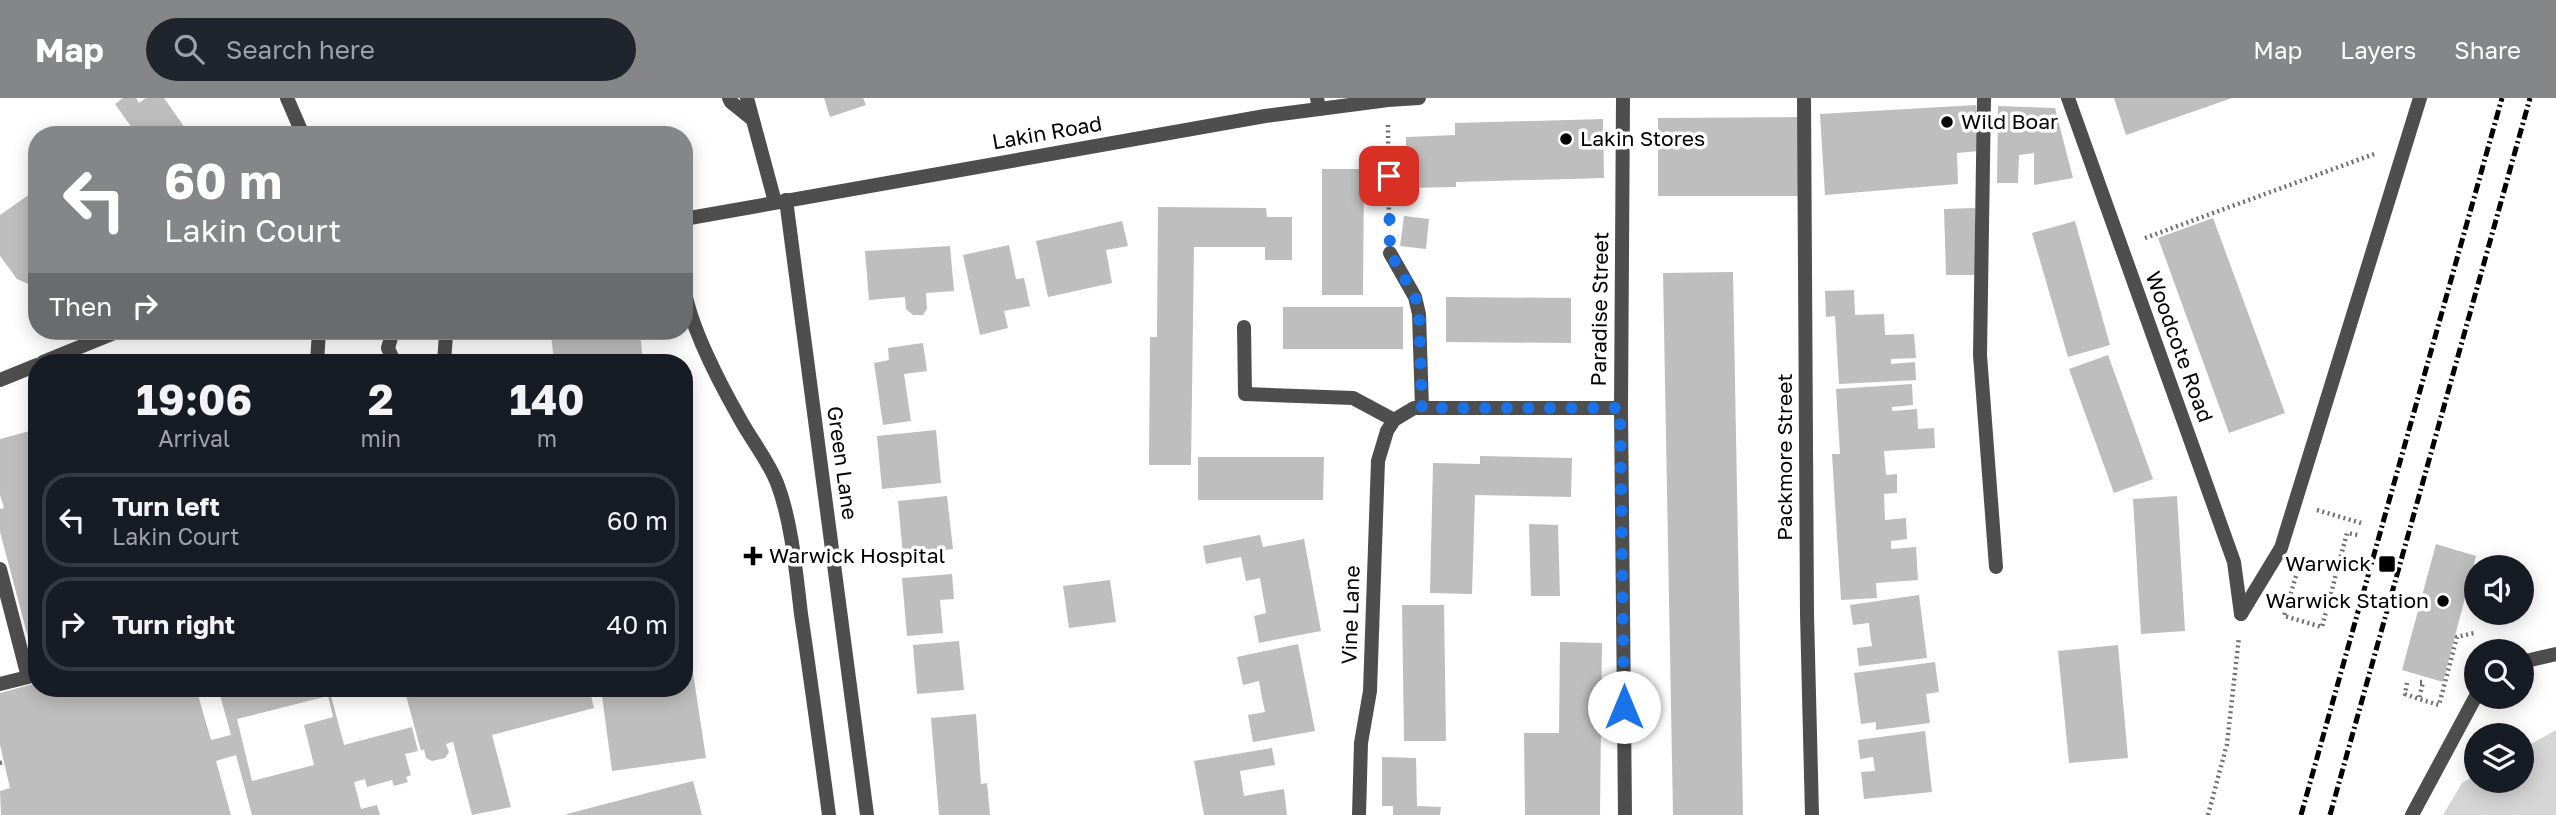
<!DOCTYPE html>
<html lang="en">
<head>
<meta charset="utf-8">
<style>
  body { margin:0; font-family:"Golos Text",sans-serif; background:#20242c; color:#f1f3f6; height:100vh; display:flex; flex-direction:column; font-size:26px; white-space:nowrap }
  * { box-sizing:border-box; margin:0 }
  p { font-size:23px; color:#9ea1a6 }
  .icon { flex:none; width:38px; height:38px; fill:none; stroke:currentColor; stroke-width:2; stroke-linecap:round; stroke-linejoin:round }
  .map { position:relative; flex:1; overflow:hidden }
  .sheet { position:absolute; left:28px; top:256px; width:665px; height:343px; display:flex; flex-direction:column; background:#171b24; border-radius:28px; box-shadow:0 4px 18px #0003 }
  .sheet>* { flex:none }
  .hud { position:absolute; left:28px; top:28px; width:665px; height:214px; border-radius:28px; box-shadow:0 4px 18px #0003; background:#858687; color:#fff; overflow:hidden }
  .fabs { position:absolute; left:2464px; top:457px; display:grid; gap:14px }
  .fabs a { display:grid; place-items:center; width:70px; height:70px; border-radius:50%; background:#171b24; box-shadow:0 4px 18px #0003; font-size:35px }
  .pin { position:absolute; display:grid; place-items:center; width:60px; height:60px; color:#fff; margin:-30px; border-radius:14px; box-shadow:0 4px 10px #0006 }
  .me { position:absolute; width:77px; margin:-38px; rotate:0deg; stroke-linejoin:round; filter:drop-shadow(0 0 5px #0008) }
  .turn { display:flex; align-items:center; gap:24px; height:147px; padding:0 21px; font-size:32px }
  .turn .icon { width:91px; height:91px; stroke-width:2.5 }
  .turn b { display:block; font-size:49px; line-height:60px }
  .then { display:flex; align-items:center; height:66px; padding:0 21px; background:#0003; gap:14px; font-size:26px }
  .eta { display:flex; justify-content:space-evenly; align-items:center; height:119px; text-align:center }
  .eta b { font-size:42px; font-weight:700; line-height:49px }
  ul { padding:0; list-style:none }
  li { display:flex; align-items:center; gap:21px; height:94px; margin:0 14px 10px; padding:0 7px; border:4px solid #363941; border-radius:28px }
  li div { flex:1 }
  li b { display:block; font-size:26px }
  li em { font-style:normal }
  header { display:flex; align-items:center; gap:42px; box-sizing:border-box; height:98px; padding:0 35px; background:#858687; color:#fff }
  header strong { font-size:33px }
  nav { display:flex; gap:38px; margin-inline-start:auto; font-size:24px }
  .search { width:490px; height:63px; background:#20242c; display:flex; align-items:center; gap:18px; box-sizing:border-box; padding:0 24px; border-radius:38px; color:#9ea1a6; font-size:26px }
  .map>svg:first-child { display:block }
  .green { fill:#d5d5d5 }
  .building { fill:#bebebe; fill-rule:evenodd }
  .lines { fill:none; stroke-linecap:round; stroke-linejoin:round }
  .path { stroke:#707070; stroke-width:4.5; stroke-dasharray:2 3.5; stroke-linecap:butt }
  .service { stroke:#4e4e4e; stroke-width:14 }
  .minor { stroke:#4e4e4e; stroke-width:14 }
  .tertiary { stroke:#4e4e4e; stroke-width:14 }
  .rail { stroke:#000; stroke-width:5; stroke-dasharray:10 3.5 2 3.5; stroke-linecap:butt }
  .route { stroke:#1a73e8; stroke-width:12; stroke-dasharray:0 21.6 }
  .poi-dot { fill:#000; stroke:#fff; stroke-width:2.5 }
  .labels { text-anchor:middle; stroke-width:7; stroke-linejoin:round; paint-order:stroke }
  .poi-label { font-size:21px; fill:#000; stroke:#fff; text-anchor:start }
  .street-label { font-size:21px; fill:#000; stroke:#fff }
</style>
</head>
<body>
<header>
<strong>Map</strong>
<div class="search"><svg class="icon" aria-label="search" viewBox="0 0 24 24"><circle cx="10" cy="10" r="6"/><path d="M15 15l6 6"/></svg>Search here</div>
<nav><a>Map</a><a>Layers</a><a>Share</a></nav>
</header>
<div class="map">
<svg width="2556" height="717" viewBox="0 0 2556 717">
  <rect width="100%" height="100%" fill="#fff"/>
  <path class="green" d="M2556,632V717H2443L2462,685L2476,677V682H2522V651Z"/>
  <path class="building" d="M123,0H136L139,5L146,0H164L190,37H137L115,6Z
    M824,0H863L866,7L830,19Z
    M2114,0H2232L2126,37Z
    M1976,7L1979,53L1957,55L1958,86L1825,97L1820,16Z
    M1998,8L2055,10L2073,80L2034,87V55L2019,57L2018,85H1997Z
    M1802,19V98H1658V20Z
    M1603,21L1604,80L1456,84V89L1407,90L1406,39L1455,37V25Z
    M1322,71H1364L1363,197H1322Z
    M37,91V190L17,181L0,158V117Z
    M1158,109L1266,110L1267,119H1292V162H1265V149H1194L1191,367H1149L1150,239H1157Z
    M1975,110L1976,177H1946L1944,111Z
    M1404,118L1429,121L1426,151L1400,148Z
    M2213,120L2285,315L2229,335L2158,140Z
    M1122,123L1128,148L1106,152L1112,185L1048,199L1036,143Z
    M2075,123L2110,247L2068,259L2032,135Z
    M1009,147L1016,181L1024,180L1030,208L1004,213L1008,230L980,237L963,157Z
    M950,148L954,193L926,195L927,211L923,217H913L906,211L905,199L869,202L865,153Z
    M1733,174L1743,717H1673L1663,175Z
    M1854,192L1855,217L1884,216L1885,237L1914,236L1916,260L1891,261V266L1915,264L1916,282L1839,286L1835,218L1826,219L1825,193Z
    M1446,199L1571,200V245L1446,244Z
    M1283,209H1403V251H1283Z
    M583,233H640L643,264H554L551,236Z
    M923,245L927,273L904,276L911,323L883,327L874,265L889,262L888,250Z
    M2108,257L2153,381L2114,395L2069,271Z
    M1912,286L1913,307L1892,309V313L1917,311L1918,331L1934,330L1935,350L1884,353L1886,377L1897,376V395L1884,396L1885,422L1906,420L1907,441L1891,443V451L1916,449L1918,482L1876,485L1877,500L1841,502L1832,356H1840L1836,291Z
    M37,331V536L28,539L0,434V411L4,410L0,397V341Z
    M936,332L941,385L882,391L877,338Z
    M1480,358L1572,360L1571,399L1475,397L1472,496L1430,495L1433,365L1480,366Z
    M1198,359H1324L1323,402H1198Z
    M947,398L953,451L903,457L898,403Z
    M2177,398L2185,533L2141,536L2133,401Z
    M1529,426L1558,427L1560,498H1531Z
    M1260,437L1263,449L1304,441L1321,533L1259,545L1254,518L1266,515L1260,480L1246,483L1241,459L1206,466L1203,448Z
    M2436,446L2476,458L2443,584L2402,572Z
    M952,476L954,501L940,502L943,535L907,538L902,480Z
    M1110,482L1116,524L1069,530L1063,488Z
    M1919,497L1927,560L1859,568L1857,550L1872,548L1870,536L1869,525L1853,527L1850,507Z
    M1402,507H1444L1446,643H1404Z
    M684,516L706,660L612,673L601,590H684Z
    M959,543L964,592L917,596L913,547Z
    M1560,544L1602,545L1600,717H1525L1524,635H1559Z
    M1298,546L1315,633L1253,644L1248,617L1265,614L1262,600L1259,583L1243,587L1237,559Z
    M2118,547L2128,660L2069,665L2058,553Z
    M1935,564L1939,594L1926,596L1930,625L1876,632V624L1861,626L1854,575Z
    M37,585V590H196L211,642L231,637L218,590H329L344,647L412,629L418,653L405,656L411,677L406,679L408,684L394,688L392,682L367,689L365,681L354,684L361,711L377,707L380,717H252L236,657L216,663L231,717H1L0,693L10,690L0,647V595ZM328,598L333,619L304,627L314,667L252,683L237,621Z
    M404,590H589L594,610L492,637L511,709L472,717L453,644L446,646L449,654L445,660L432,663L426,660L424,651L421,653Z
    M976,616L981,686L987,685L990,717H939L931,620Z
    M1925,633L1932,694L1864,701L1861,674L1875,673L1873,659L1860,661L1858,642Z
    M1272,650L1275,667L1240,673L1244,698L1284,691L1287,717H1204L1194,663Z
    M1382,659L1416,660L1417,708L1441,709L1440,717H1393V708H1382Z
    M693,683L702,717H567V716Z"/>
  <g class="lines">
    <path class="path" d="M1388,27L1389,130
      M2145,140L2377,55
      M2317,412L2361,425
      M2296,478L2284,518L2322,529L2347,435L2358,437
      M2420,584H2423L2419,601L2439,607L2457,539L2474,535
      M2407,585L2405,596L2419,601
      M0,665L4,664
      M2208,717L2227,646L2239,539"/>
    <path class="service" d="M287,0L303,37
      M729,0L731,4L752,21
      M747,0L775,104
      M1984,0L1980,257L1996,469
      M1390,155L1415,199L1419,216L1422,310
      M684,189C690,228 720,286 740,321C752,343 768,362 777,385C792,424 796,475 801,516C811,583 820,650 829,717
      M393,233L388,250L394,264
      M442,233L446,237L444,264
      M317,264L319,233
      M0,471L28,579
      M2241,516L2281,450L2420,0
      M2522,564L2556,556
      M0,586L36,577
      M2412,717L2476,598"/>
    <path class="minor" d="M1317,0L1319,11
      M1623,0L1621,310L1625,717
      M1804,0L1807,516L1812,717
      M2068,0L2234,464L2241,516
      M786,102L867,717
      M1244,229L1245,296L1353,300L1394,322L1414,310H1621
      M1359,717L1361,645L1370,593L1378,363L1387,333L1394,322"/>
    <path class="tertiary" d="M684,121L1265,18L1388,2L1419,0
      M43,264L119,233
      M0,282L37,267"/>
    <path class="rail" d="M2301,717L2502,0
      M2330,717L2530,0"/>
  </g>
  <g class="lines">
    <path class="route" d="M1389,78L1390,155L1415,198L1419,216L1422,310H1620L1624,609"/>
  </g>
  <g class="poi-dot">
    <circle cx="1947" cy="24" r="7"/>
    <circle cx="1566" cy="41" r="7"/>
    <path d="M749.5 447.5h7v7h7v7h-7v7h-7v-7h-7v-7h7z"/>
    <rect x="2378" y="457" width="18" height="18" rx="3.5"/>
    <circle cx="2443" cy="503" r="7"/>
  </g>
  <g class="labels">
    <g class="poi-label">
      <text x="1961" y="31">Wild Boar</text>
      <text x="1580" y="48">Lakin Stores</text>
      <text x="769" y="465">Warwick Hospital</text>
      <text x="2371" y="473" text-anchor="end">Warwick</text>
      <text x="2429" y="510" text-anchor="end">Warwick Station</text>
    </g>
    <g class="street-label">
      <text transform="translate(1047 35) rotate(-10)" y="7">Lakin Road</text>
      <text transform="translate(1600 211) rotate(-89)" y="7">Paradise Street</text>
      <text transform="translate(2179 249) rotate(70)" y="7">Woodcote Road</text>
      <text transform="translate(1785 359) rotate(-90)" y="7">Packmore Street</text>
      <text transform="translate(842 365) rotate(82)" y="7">Green Lane</text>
      <text transform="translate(1351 517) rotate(-88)" y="7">Vine Lane</text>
    </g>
  </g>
</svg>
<div class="fabs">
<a><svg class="icon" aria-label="sound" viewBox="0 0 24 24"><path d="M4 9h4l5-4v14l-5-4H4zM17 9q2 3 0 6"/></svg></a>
<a><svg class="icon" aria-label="search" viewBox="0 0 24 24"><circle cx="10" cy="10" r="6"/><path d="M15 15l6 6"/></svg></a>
<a><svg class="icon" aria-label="layers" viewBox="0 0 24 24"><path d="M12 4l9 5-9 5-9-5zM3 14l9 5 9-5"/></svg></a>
</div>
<div class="pin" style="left:1389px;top:78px;background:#d93025"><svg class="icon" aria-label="arrive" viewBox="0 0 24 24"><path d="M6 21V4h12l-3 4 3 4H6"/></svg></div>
<svg class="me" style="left:1624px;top:609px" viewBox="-20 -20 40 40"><circle r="19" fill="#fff"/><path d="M0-13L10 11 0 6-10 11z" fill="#1a73e8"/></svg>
<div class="hud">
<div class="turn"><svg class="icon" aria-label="left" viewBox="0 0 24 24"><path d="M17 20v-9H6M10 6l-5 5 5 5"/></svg><div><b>60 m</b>Lakin Court</div></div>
<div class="then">Then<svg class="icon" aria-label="right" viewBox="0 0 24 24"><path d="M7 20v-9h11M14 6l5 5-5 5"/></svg></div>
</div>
<section class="sheet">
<div class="eta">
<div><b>19:06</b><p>Arrival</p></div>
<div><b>2</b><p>min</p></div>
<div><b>140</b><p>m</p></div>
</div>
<ul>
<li><svg class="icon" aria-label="left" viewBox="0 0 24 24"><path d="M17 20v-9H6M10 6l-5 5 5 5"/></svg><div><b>Turn left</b><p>Lakin Court</p></div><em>60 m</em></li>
<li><svg class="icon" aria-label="right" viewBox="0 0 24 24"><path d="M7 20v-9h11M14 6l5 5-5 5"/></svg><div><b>Turn right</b></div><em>40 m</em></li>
</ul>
</section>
</div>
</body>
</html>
